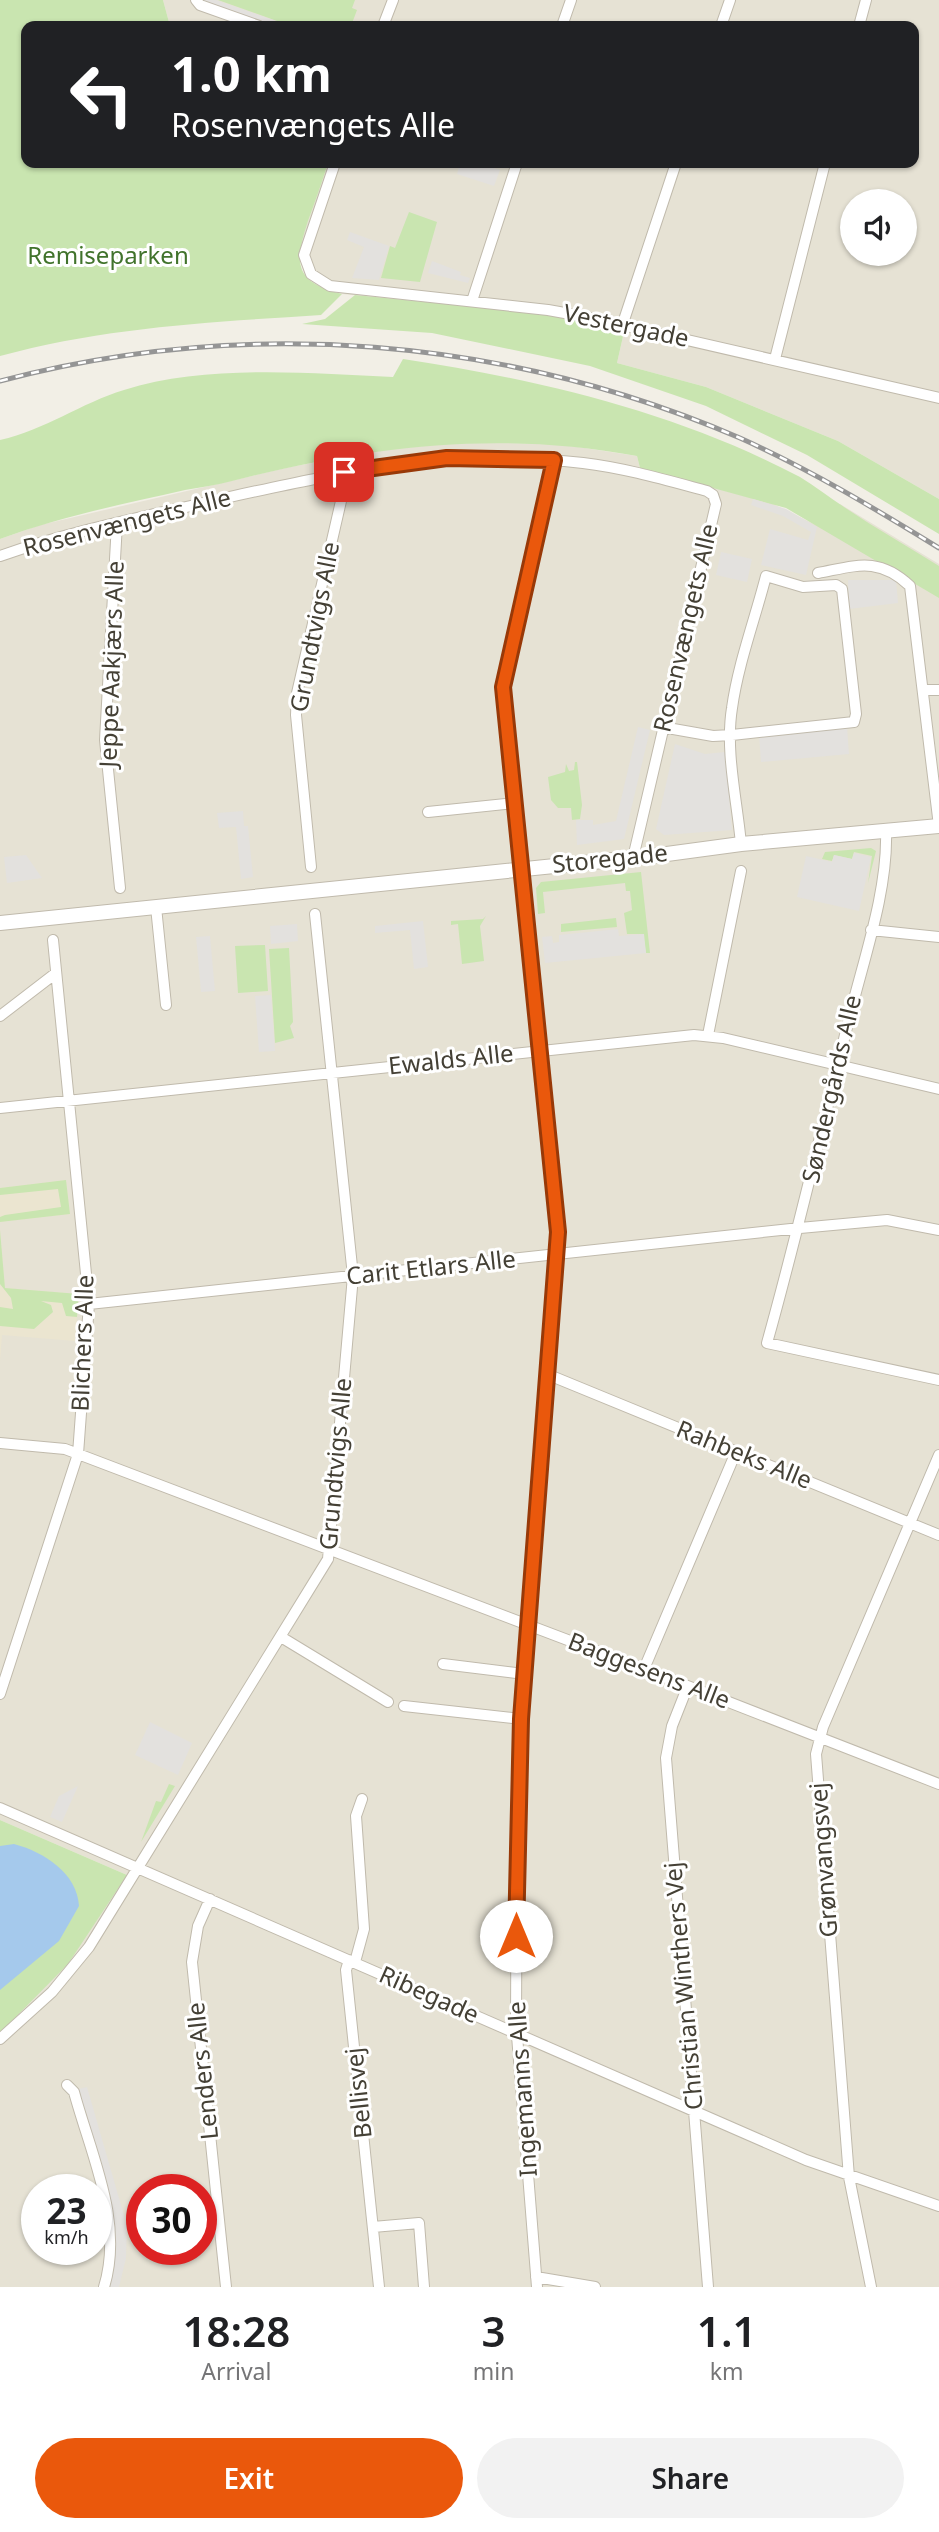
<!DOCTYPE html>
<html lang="en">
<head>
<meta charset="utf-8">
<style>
  body { margin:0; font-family:"Noto Sans",sans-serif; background:#f2f2f2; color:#202124; height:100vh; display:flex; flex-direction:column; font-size:26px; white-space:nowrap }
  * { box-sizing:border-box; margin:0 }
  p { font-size:23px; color:#757577 }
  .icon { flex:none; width:38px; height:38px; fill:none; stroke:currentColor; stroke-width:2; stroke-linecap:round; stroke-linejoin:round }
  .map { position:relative; height:2287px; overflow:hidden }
  .side { display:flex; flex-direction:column; background:#fff; flex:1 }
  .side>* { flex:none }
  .hud { position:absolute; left:21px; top:21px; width:898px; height:147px; border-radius:14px; box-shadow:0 2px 5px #0004; background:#202124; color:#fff; overflow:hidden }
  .fabs { position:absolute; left:840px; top:189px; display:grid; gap:14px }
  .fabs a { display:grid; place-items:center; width:77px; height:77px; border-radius:50%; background:#fff; box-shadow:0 2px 5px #0004; font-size:35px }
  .speed { position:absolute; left:21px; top:2174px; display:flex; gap:14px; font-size:35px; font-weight:700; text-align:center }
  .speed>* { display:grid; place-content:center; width:91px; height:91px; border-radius:50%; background:#fff; box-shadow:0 2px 5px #0004; line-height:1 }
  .speed small { font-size:18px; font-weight:400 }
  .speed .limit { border:10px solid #d22; background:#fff; color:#111 }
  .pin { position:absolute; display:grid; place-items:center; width:60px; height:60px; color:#fff; margin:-30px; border-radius:14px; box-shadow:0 4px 10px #0006 }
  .me { position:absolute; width:77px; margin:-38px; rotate:0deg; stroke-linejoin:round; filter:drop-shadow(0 0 5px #0008) }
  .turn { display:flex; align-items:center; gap:24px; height:147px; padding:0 35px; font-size:32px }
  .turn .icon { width:91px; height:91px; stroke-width:2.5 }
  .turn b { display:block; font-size:49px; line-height:60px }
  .eta { display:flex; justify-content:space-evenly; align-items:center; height:119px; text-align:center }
  .eta b { font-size:42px; font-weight:600; line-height:49px }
  .cta { display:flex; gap:14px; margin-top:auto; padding:14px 35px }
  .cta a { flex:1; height:80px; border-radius:42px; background:#ea580c; color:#fff; font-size:28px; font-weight:600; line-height:80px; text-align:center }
  .cta a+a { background:#f2f2f2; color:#202124 }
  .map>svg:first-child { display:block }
  .residential { fill:#e6e2d4; fill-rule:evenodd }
  .education { fill:#ebe5d0 }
  .green { fill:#c9e5b0 }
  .parking { fill:#e3e1de }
  .water { fill:#a5c9ec }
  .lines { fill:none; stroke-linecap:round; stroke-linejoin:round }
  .minor-casing { stroke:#c0baac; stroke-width:12 }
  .tertiary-casing { stroke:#c0baac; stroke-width:16 }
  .minor { stroke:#fff; stroke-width:10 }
  .tertiary { stroke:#fff; stroke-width:14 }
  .rail-casing { stroke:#959595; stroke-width:5 }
  .rail { stroke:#fff; stroke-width:2.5; stroke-dasharray:8; stroke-linecap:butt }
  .route-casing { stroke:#983908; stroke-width:18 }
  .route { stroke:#ea580c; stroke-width:12 }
  .labels { text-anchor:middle; stroke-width:6; stroke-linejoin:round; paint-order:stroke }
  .park-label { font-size:24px; fill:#41732c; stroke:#fff }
  .street-label { font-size:24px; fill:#444035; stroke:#fff }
</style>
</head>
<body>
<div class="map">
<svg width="939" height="2287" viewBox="0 0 939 2287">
  <rect width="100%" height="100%" fill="#f2efe6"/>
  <path class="residential" d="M163,0H939V499L838,441L706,387L617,363L624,332L558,315L342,294L320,288L305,276L297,252L328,163H914V26H170ZM852,201H905V254H852Z
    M460,442L558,444L637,456L640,468L771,503L820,527L840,504L939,564V2287H0V2033L127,1875L0,1820V539L40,525L290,467L385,450ZM37,2189H96V2249H37ZM142,2189H201V2249H142Z"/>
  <path class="education" d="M66,1180L70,1214L0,1222V1188Z
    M0,1230L5,1288L79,1294L75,1341L2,1335L0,1362Z"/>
  <path class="green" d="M0,0H163L170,26H26V163H328C322,182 315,202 308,221C294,264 294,282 342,294L321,315C212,322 106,327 0,356Z
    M218,0H355L352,8L357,10L351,26H291Z
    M409,212L437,222L420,282L381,278L390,246L395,248Z
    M355,295L558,315L624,332L617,363L706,387L838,441L939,499V534L807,455L706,406L590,366L432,333L302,324L325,319Z
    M403,359C541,380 676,412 800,477C815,486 830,498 844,507C875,528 907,546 939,566V598L786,508L640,468L637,456C497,430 369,446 232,481C217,485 201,487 185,490C123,504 59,517 0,539V440C45,430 81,403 124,390C206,364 308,373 393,377Z
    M575,762H577L582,805L580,819L572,820L571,808H558L551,800L548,777L565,772L566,764L569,771L574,770Z
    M871,848L876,851L868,883L872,856L854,852L852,859L834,855L832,861L822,859L825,852Z
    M641,872L650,953H646L643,934H627L624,913L632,910L630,891H626L625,883L543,892L545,913L538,914L536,888L541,882Z
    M486,916L480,926L484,961L462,964L458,924L451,925V921L483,919Z
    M616,918L617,927L561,932V924Z
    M265,945L268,991L238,993L235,946Z
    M289,948L293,1022L290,1026L294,1038L275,1043L269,949Z
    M66,1180L70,1214L0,1222V1217L5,1215L61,1207L58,1189L0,1195V1188Z
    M0,1230L5,1288L79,1294L77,1317L66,1316L62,1303L41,1301L51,1305L53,1312L34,1329L0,1326V1307L13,1309L11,1298L0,1284Z
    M169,1784L175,1786L141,1842L156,1801L161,1802Z
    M0,1820L127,1875L68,1964L0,2033Z"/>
  <path class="parking" d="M201,0H216L290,26H244L197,10Z
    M460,163H477L500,170L494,186L457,174Z
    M350,232L389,246L379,280L352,278L364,247L347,240Z
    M432,261L461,272L460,275L470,278L468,283L428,273Z
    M753,499L786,509L817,527L806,575L761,565L770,529L808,540L811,532L783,516L751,505Z
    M721,552L752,559L747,582L716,575Z
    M848,580H896L898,603L849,609Z
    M638,727L650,730L624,839L577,845L576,820H593V825L616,821Z
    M847,727L849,754L761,762L759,735Z
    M675,744L705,754L725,752L732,830L664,835L656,829Z
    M243,811L244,826H248L253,877L241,879L236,827L219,828L217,813Z
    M854,853L871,857L859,911L797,897L806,856L832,862L834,855L852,859Z
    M26,855L42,878L7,883L4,857Z
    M423,921L428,967L414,969L410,930L375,933V926Z
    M297,924L298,941L271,944L270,926Z
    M618,929L619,936L644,934L646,953L545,963L542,937L552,936L553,943L559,942V935Z
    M210,936L215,991L201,992L196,937Z
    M271,995L275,1051L259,1052L255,996Z
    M150,1722L192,1743L178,1775L135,1755Z
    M78,1786L62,1822L50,1817L59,1796Z
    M87,2087L127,2226L126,2258L119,2287H105L113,2253L74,2090Z"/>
  <path class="water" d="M14,1844C44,1852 77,1873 79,1906L59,1941L0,1990V1846Z"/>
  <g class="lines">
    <g class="minor-casing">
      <path id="minor" d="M196,0L200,5L259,26
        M383,26L393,0
        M562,26L571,0
        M721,26L730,0
        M859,26L866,0
        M335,163L304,255L311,274L330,286L548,310L587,317L939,398
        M472,301L517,163
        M623,323L676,163
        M775,359L825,163
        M117,523L105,740L120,888
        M0,556C70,531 144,517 216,500C343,472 452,447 583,463C625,468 666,480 707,491L713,495L716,504L633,858
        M818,573C856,566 878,556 910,586L939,826
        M925,690H939
        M662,727L713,736L732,735L854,722L856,714L842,589L836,585L803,587L766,576C755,619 738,664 732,708C725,751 737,800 741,844
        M428,812L514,803
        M886,832C888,891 863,961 849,1019C822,1127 797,1236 767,1343L939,1380
        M311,867L296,715L297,693L344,488V472
        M156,907L166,1005
        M871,930L939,937
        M0,1016L56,973
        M708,1035L741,871
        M0,1108L694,1035L723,1038L939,1089
        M89,1304L800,1228L887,1220L939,1230
        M549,1375L939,1535
        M0,1443L65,1449L644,1669L939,1784
        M281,1637L388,1702
        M443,1664L524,1674
        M644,1669L736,1452
        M687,1688L672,1726L666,1758L708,2287
        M0,1694L78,1454L89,1304L53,940
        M404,1706L521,1719
        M0,1808L806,2160L939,2206
        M210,1899L198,1926L192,1962L226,2287
        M349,1960L346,1970L379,2287
        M355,1962L364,1929L356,1816L362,1799
        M0,2039L52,1992L89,1947L328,1559L353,1276L315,914
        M67,2085L74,2092C91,2155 124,2222 104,2287
        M373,2227L419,2223L424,2287
        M536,2277L595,2287
        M537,2287L516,2023L517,1786L558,1232L503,687L554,460
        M871,2287L849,2177L816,1754L823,1727L939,1455"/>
    </g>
    <g class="tertiary-casing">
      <path id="tertiary" d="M0,923L652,856L741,844L939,826"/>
    </g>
    <use href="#minor" class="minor"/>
    <use href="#tertiary" class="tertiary"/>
    <g class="rail-casing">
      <path id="rail" d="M0,381C247,316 505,337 740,438C809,469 874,508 939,548"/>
    </g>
    <use href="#rail" class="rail"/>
  </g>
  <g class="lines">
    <g class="route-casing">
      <path id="route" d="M344,472L447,458L554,460L503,687L558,1232L521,1719L516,1936"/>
    </g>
    <use href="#route" class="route"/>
  </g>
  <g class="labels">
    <g class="park-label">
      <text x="108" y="264">Remiseparken</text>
    </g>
    <g class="street-label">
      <text transform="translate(626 326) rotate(12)" y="8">Vestergade</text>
      <text transform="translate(127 523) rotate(-14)" y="8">Rosenvængets Alle</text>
      <text transform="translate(315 627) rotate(-79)" y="8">Grundtvigs Alle</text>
      <text transform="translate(686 628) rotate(-77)" y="8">Rosenvængets Alle</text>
      <text transform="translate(112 664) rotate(-88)" y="8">Jeppe Aakjærs Alle</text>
      <text transform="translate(610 859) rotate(-6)" y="8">Storegade</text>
      <text transform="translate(451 1060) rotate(-6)" y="8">Ewalds Alle</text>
      <text transform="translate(832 1089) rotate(-77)" y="8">Søndergårds Alle</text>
      <text transform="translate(431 1268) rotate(-6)" y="8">Carit Etlars Alle</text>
      <text transform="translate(83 1343) rotate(-88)" y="8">Blichers Alle</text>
      <text transform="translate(744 1455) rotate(22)" y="8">Rahbeks Alle</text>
      <text transform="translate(336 1464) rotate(-85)" y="8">Grundtvigs Alle</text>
      <text transform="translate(649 1671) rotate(21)" y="8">Baggesens Alle</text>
      <text transform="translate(824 1860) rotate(-94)" y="8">Grønvangsvej</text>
      <text transform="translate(684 1986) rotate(-95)" y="8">Christian Winthers Vej</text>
      <text transform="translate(429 1995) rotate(24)" y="8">Ribegade</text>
      <text transform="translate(203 2071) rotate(-96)" y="8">Lenders Alle</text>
      <text transform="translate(523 2089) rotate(-94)" y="8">Ingemanns Alle</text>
      <text transform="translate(359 2093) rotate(-96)" y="8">Bellisvej</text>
    </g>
  </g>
</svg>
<div class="fabs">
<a><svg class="icon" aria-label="sound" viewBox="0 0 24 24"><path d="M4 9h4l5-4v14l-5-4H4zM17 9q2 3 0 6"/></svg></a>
</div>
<div class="speed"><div>23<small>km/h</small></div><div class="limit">30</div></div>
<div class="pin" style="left:344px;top:472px;background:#d93025"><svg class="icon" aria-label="arrive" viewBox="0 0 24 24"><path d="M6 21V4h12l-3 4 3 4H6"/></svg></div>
<svg class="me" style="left:516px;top:1936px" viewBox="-20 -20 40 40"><circle r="19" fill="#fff"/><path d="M0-13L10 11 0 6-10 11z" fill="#ea580c"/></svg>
<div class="hud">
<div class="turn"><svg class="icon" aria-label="left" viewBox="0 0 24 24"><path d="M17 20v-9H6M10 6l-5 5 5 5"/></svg><div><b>1.0 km</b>Rosenvængets Alle</div></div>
</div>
</div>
<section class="side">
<div class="eta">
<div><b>18:28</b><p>Arrival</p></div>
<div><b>3</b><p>min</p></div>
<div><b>1.1</b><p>km</p></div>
</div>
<div class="cta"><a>Exit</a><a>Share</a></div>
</section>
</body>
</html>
